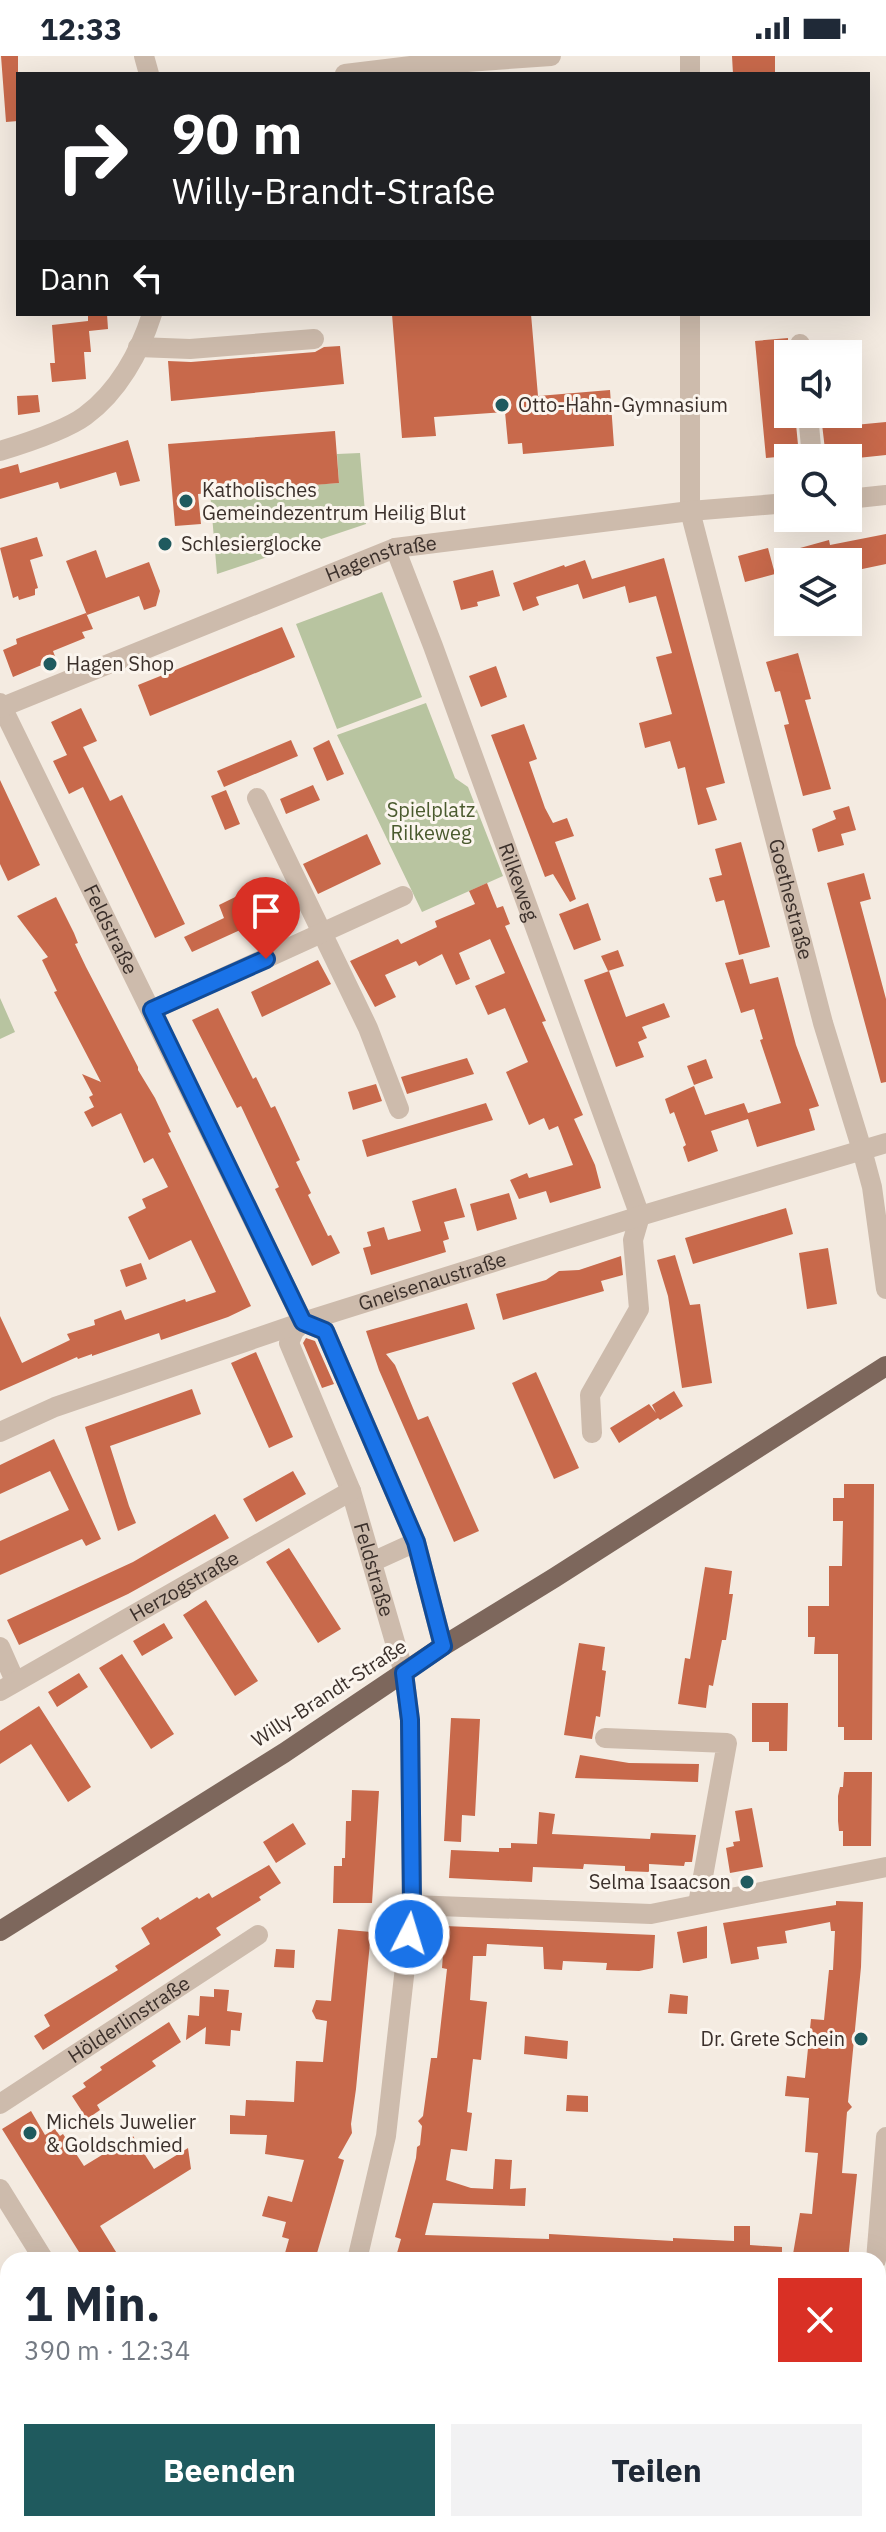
<!DOCTYPE html>
<html lang="de">
<head>
<meta charset="utf-8">
<style>
  body { margin:0; font-family:"IBM Plex Sans",sans-serif; background:#f2f2f3; color:#1f2937; height:100vh; display:flex; flex-direction:column; font-size:30px; white-space:nowrap }
  * { box-sizing:border-box; margin:0 }
  p { font-size:26px; color:#747a83 }
  .icon { flex:none; width:44px; height:44px; fill:none; stroke:currentColor; stroke-width:2; stroke-linecap:round; stroke-linejoin:round }
  .map { position:relative; flex:1; overflow:hidden }
  .side { position:absolute; left:0px; top:2196px; width:886px; height:280px; display:flex; flex-direction:column; background:#fff; border-radius:24px 24px 0 0; box-shadow:0 8px 32px #0002 }
  .side>* { flex:none }
  .top-card { position:absolute; left:16px; top:16px; width:854px; height:244px; border-radius:0px; box-shadow:0 8px 32px #0002; background:#202124; color:#fff; overflow:hidden }
  .fabs { position:absolute; left:774px; top:284px; display:grid; gap:16px }
  .fabs a { display:grid; place-items:center; width:88px; height:88px; border-radius:0px; background:#fff; box-shadow:0 8px 32px #0002; font-size:40px }
  .pin { position:absolute; display:grid; place-items:center; width:68px; height:68px; color:#fff; margin:-82px -34px; border-radius:50% 50% 50% 0; rotate:-45deg; box-shadow:0 0 8px #0007 }
  .pin .icon { rotate:45deg }
  .me { position:absolute; width:88px; margin:-44px; rotate:5deg; stroke-linejoin:round; filter:drop-shadow(0 0 6px #0008) }
  .turn { display:flex; align-items:center; gap:28px; height:168px; padding:0 24px; font-size:36px }
  .turn .icon { width:104px; height:104px; stroke-width:2.5 }
  .turn b { display:block; font-size:56px; line-height:68px }
  .then { display:flex; align-items:center; height:76px; padding:0 24px; background:#0003; gap:16px; font-size:30px }
  .round { display:grid; place-items:center; flex:none; width:84px; height:84px; border-radius:0px; background:#f2f2f3 }
  .head { display:flex; align-items:center; justify-content:space-between; height:136px; padding:0 24px }
  h1 { font-size:48px; font-weight:800; line-height:60px }
  .cta { display:flex; gap:16px; margin-top:auto; padding:16px 24px }
  .cta a { flex:1; height:92px; border-radius:0px; background:#1f5a5e; color:#fff; font-size:32px; font-weight:800; line-height:92px; text-align:center }
  .cta a+a { background:#f2f2f3; color:#1f2937 }
  .status { display:flex; justify-content:space-between; align-items:center; height:56px; padding:0 40px; background:#fff; direction:ltr }
  .status svg { height:22px; fill:currentColor }
  .map>svg:first-child { display:block }
  .green { fill:#b8c4a0 }
  .building { fill:#c8694b }
  .lines { fill:none; stroke-linecap:round; stroke-linejoin:round }
  .minor { stroke:#cdbbac; stroke-width:20 }
  .major { stroke:#7d675c; stroke-width:20 }
  .route-casing { stroke:#114b97; stroke-width:20 }
  .route { stroke:#1a73e8; stroke-width:14 }
  .poi-dot { fill:#1f5a5e; stroke:#fbf5ee; stroke-width:3 }
  .labels { text-anchor:middle; stroke-width:6; stroke-linejoin:round; paint-order:stroke }
  .poi-label { font-size:20px; fill:#3b302b; stroke:#fbf5ee; text-anchor:start }
  .street-label { font-size:20px; fill:#3b302b; stroke:#fbf5ee }
  .park-label { font-size:20px; fill:#4a5a2e; stroke:#fbf5ee }
</style>
</head>
<body>
<div class="status"><b>12:33</b><svg viewBox="0 0 49 12"><path d="M0 12V9h3v3zM5 12V6h3v6zM10 12V3h3v9zM15 12V0h3v12zM26 1h20v11H26zM47 4h2v5h-2z"/></svg></div>
<div class="map">
<svg width="886" height="2476" viewBox="0 0 886 2476">
  <rect width="100%" height="100%" fill="#f4ebe1"/>
  <path class="green" d="M360,397L366,468L217,518L210,436L339,427L337,398Z
    M382,536L422,641L337,673L296,568Z
    M426,647L455,722L468,731L503,820L422,856L337,679Z
    M0,942L15,976L0,983Z"/>
  <path class="building" d="M1,0H18V65L6,66Z
    M732,0H775V18H733Z
    M88,258H107L108,273L89,275L91,296H84L86,323L52,326L50,307H55L52,269L88,265Z
    M392,258H531L538,340L610,334L614,390L523,398L522,387L508,388L505,356L434,361L436,380L402,382Z
    M788,282V358H795L799,399L766,402L755,285Z
    M340,290L344,328L171,345L168,305L191,306L315,296L324,291Z
    M38,339L40,356L18,359L17,340Z
    M886,366V399L848,403L826,402L822,368L823,372Z
    M335,375L339,427L198,438L201,468L175,470L168,388Z
    M128,384L140,425L120,430L116,416L60,433L58,426L0,443V413L18,408L20,417Z
    M886,478V508L848,516V506H803L800,492L829,484L830,489Z
    M37,481L43,500L30,504L38,532L35,533V539L19,544L18,540L13,542L0,492Z
    M768,492L775,518L745,526L738,500Z
    M96,494L106,522L149,506L160,535L156,550L144,554L139,540L87,559L66,505Z
    M664,502L725,727L706,732L717,764L698,769L685,711L678,713L670,685L645,692L639,667L672,658L656,601L672,597L656,540L629,547L625,530L583,543L578,528L536,541L539,549L523,555L513,527L564,509L565,511L585,504L592,523Z
    M493,514L500,540L477,546L478,550L461,554L453,525Z
    M86,557L93,573L82,576L85,582L53,595L56,603L13,621L3,594L17,588L16,583Z
    M282,571L295,601L150,660L138,629Z
    M798,597L811,643L805,644L831,733L803,740L784,669L789,668L780,635L775,636L766,606Z
    M496,610L507,641L481,651L469,620Z
    M81,652L97,685L83,691L110,745L122,739L185,868L155,882L83,731L69,738L53,705L67,699L51,666Z
    M524,668L537,703L529,706L545,752L553,767L567,762L574,780L555,786L576,843L570,846L553,818L545,821L491,679Z
    M291,684L298,700L224,731L217,715Z
    M329,684L344,718L327,725L313,692Z
    M0,724L40,809L8,825L0,808Z
    M313,729L320,744L286,758L280,743Z
    M226,734L240,768L225,774L211,740Z
    M849,750L856,774L841,778L844,789L818,796L812,773L836,763L833,755Z
    M367,778L381,808L318,838L303,808Z
    M741,786L770,891L739,899L724,844L716,846L709,822L722,819L715,793Z
    M864,817L871,843L860,846L886,943V1026L881,1027L827,827Z
    M274,822L288,852L192,896L184,881L224,862L219,849Z
    M487,827L497,852L503,850L510,868L505,870L546,965L542,966L583,1059L574,1063L595,1109L601,1132L550,1147L546,1135L519,1143L510,1124L527,1117L529,1122L573,1109L558,1070L549,1074L544,1062L529,1069L506,1016L528,1006L505,952L488,959L475,930L505,917L490,883L459,897L470,923L456,929L442,898L419,910L416,905L385,919L396,941L375,951L350,905L398,883L401,888L437,871L435,865L475,848L469,835Z
    M56,841L74,877L78,887L75,888L86,911L138,1011V1014L155,1042L171,1076L168,1077L251,1250L228,1261L161,1284L159,1277L92,1300V1298L78,1303L77,1301L0,1335V1260L22,1307L70,1284L67,1278L95,1269L94,1264L121,1254L125,1264L185,1243L186,1246L216,1236L191,1184L149,1204L128,1161L146,1152L142,1143L168,1131L153,1102L144,1107L121,1057L92,1071L84,1056L94,1051L89,1041L93,1039L82,1018L101,1026L54,936L57,935L42,904L48,901L17,860Z
    M588,847L601,884L574,894L559,858Z
    M618,894L624,910L608,915L601,900Z
    M743,903L750,928L778,921L796,989L819,1050L809,1053L815,1074L757,1091L748,1063L711,1075L718,1095L688,1106L683,1091L686,1089L674,1056L670,1058L665,1043L694,1030L705,1059L744,1047L748,1057L781,1047L760,984L763,983L754,953L741,957L725,907Z
    M318,904L331,928L262,961L251,936Z
    M609,915L626,961L664,947L670,961L642,971L647,982L638,986L644,1001L616,1011L584,924Z
    M218,952L253,1023L256,1021L271,1052L275,1050L300,1104L296,1106L311,1137L308,1139L328,1180L331,1179L340,1197L312,1210L275,1133L279,1131L241,1050L237,1052L192,964Z
    M467,1002L474,1018L407,1038L401,1021Z
    M706,1003L713,1022L694,1029L687,1010Z
    M376,1028L382,1045L353,1054L348,1036Z
    M486,1047L493,1064L367,1101L362,1084Z
    M456,1132L465,1161L444,1166L449,1183L443,1185L446,1196L371,1219L363,1192L371,1190L367,1176L384,1171L388,1184L421,1175L412,1145Z
    M509,1137L517,1163L477,1175L470,1148Z
    M786,1152L793,1178L693,1208L685,1182Z
    M828,1192L837,1248L807,1253L799,1197Z
    M675,1199L690,1249L700,1248L712,1327L682,1332L668,1240L657,1204Z
    M621,1200L623,1219L601,1225L604,1235L503,1264L496,1238L546,1224L559,1215L579,1214Z
    M141,1207L147,1223L126,1231L120,1214Z
    M467,1247L475,1273L386,1298L395,1309L418,1364L428,1360L479,1475L454,1486L379,1314L366,1275Z
    M306,1282L315,1285L334,1328L322,1332L303,1287Z
    M256,1296L293,1381L269,1392L231,1307Z
    M536,1316L579,1412L554,1423L512,1327Z
    M192,1333L201,1358L110,1390L129,1450L136,1467L118,1475L85,1371Z
    M674,1335L683,1350L660,1364L658,1362L619,1387L610,1372L649,1348L656,1357L652,1349Z
    M54,1383L101,1483L86,1490L82,1483L0,1519V1485L69,1454L50,1415L0,1438V1409Z
    M293,1415L306,1438L256,1466L243,1443Z
    M844,1428H874L872,1684H844V1671H838V1598H814L815,1581H808V1550H829V1510H842L843,1465H833V1442H844Z
    M215,1458L229,1482L128,1538L19,1589L7,1564L133,1506Z
    M289,1492L341,1573L318,1587L266,1506Z
    M705,1511L732,1515L729,1538H733L726,1584H722L713,1630L709,1629L706,1652L678,1648L685,1602L690,1603Z
    M206,1544L258,1625L235,1640L183,1559Z
    M164,1567L173,1582L142,1600L133,1585Z
    M579,1587L605,1591L602,1614L606,1615L600,1661L596,1660L592,1683L564,1679Z
    M122,1598L174,1678L151,1693L99,1612Z
    M79,1617L88,1631L57,1651L48,1636Z
    M752,1647H788L787,1695H769V1686H752Z
    M39,1650L91,1731L68,1746L31,1688L0,1708V1675Z
    M451,1662L480,1663L475,1760L462,1759L461,1786L444,1785Z
    M580,1699L629,1707L699,1708L698,1726L575,1722Z
    M844,1716H872L871,1790H843V1775H839L838,1765V1740L840,1731H843Z
    M352,1734L379,1735L372,1847H333L334,1810H342V1802H345L346,1765H351Z
    M752,1752L763,1811L730,1817L726,1792L734,1790L733,1786L740,1785L735,1755Z
    M539,1756L555,1758L552,1778L650,1783L651,1777L696,1779L692,1806H685L684,1810L649,1808V1816L625,1815V1810L584,1808L583,1813L533,1811L532,1826L449,1822L451,1794L499,1796V1792H511V1787L537,1788Z
    M293,1767L306,1788L276,1807L263,1786Z
    M269,1809L281,1827L259,1841L261,1844L216,1872L221,1879L43,1994L34,1980L50,1970L44,1959L118,1914L115,1910L150,1888L141,1872L158,1861L160,1864L197,1841L199,1843L209,1837L212,1842Z
    M836,1845L863,1846L861,1911L848,2046L852,2051L847,2056L842,2117L857,2118L848,2204H792L800,2157L812,2158L818,2097L805,2096L809,2042L785,2040L787,2020L805,2022L811,1963L824,1964L829,1914H833L835,1875H831L830,1866L785,1875L787,1887L757,1891L759,1903L731,1908L723,1867L836,1849Z
    M445,1870L655,1879L653,1912L639,1915L606,1914L607,1907L563,1905L562,1914L544,1913L543,1891L487,1888L486,1900H473L470,1944L487,1946L481,2004L473,2003L467,2056L472,2057L467,2095L451,2093L446,2124L471,2132L493,2133L495,2103L512,2104L510,2133L526,2132L525,2150L433,2147L425,2179L549,2183V2178L673,2185V2182L734,2185V2170H750V2189L782,2191V2204H395L401,2183L395,2181L416,2102L417,2091L420,2089L422,2070L418,2065L423,2060L431,2002H437L447,1913L442,1912Z
    M707,1870V1902L683,1907L677,1876Z
    M338,1873L371,1876L356,2033L351,2068L352,2077L338,2102L344,2104L315,2204H283L289,2183L282,2181L286,2166L262,2160L268,2140L292,2146L304,2104L265,2098L267,2079L230,2078V2059L245,2060L246,2044L294,2046L296,2005L323,2006L327,1965L316,1963L312,1955L316,1944L331,1945Z
    M276,1893L295,1894L294,1912L274,1911Z
    M214,1933L229,1934L227,1955L242,1957L240,1975L231,1974L230,1990L205,1988L206,1971L186,1984L188,1959L199,1960L200,1940L214,1941Z
    M670,1938L688,1940L687,1958L668,1957Z
    M169,1966L181,1986L152,2005L156,2010L97,2049L100,2054L87,2063L72,2040L86,2031L83,2027L102,2014L100,2011Z
    M525,1980L568,1985L567,2003L524,1998Z
    M567,2039L588,2040V2056L566,2055Z
    M31,2055L45,2079L55,2073L60,2080L63,2078L84,2110L133,2080L154,2113L188,2092L191,2113L100,2170L121,2204H84L2,2073Z"/>
  <g class="lines">
    <g class="minor">
      <path d="M144,0L149,18"/>
      <path d="M690,0V18"/>
      <path d="M345,18L411,10L551,0"/>
      <path id="s1" d="M690,258V455L823,967L862,1094L872,1131L886,1233"/>
      <path d="M800,288L801,298"/>
      <path d="M138,291L190,293L314,283"/>
      <path d="M808,358L812,402"/>
      <path d="M0,395C23,388 66,374 85,360C118,336 140,296 152,258"/>
      <path d="M848,443L886,439"/>
      <path id="s2" d="M395,492L433,590L640,1160L633,1184L639,1253L590,1339L592,1377"/>
      <path id="s3" d="M0,647L303,1266L325,1275L416,1486L443,1590"/>
      <path id="s4" d="M0,652L395,492L690,455L788,447"/>
      <path d="M257,742L368,972L399,1053"/>
      <path d="M152,954L403,840"/>
      <path id="s5" d="M303,1266L294,1275L289,1287L351,1435L404,1617L410,1664L412,1849L386,2080L357,2204"/>
      <path id="s6" d="M0,1376L55,1351L303,1266L640,1160L886,1087"/>
      <path d="M372,1506L416,1486"/>
      <path d="M0,1591L15,1625"/>
      <path id="s7" d="M0,1635L351,1435"/>
      <path d="M605,1682L727,1687L698,1848"/>
      <path d="M412,1849L651,1858L886,1811"/>
      <path id="s8" d="M0,2048L258,1879"/>
      <path d="M0,2133L44,2204"/>
      <path d="M876,2204L886,2081"/>
      <path d="M878,2243H886"/>
      <path d="M878,2455L886,2454"/>
      <path d="M258,2468L271,2472L299,2476"/>
      <path d="M857,2468L858,2476"/>
      <path d="M363,2476L548,2468"/>
    </g>
    <path class="major" d="M0,1875L284,1697L443,1590L554,1522L886,1310"/>
  </g>
  <g class="lines">
    <g class="route-casing">
      <path id="route" d="M266,903L152,954L303,1266L325,1275L416,1486L443,1590L404,1617L410,1664L412,1849L409,1878"/>
    </g>
    <use href="#route" class="route"/>
  </g>
  <g class="poi-dot">
    <circle cx="502" cy="349" r="8"/>
    <circle cx="186" cy="445" r="8"/>
    <circle cx="165" cy="488" r="8"/>
    <circle cx="50" cy="608" r="8"/>
    <circle cx="747" cy="1826" r="8"/>
    <circle cx="861" cy="1983" r="8"/>
    <circle cx="30" cy="2077" r="8"/>
  </g>
  <g class="labels">
    <g class="poi-label">
      <text x="518" y="356">Otto-Hahn-Gymnasium</text>
      <text x="202" y="441">Katholisches<tspan x="202" dy="23">Gemeindezentrum Heilig Blut</tspan></text>
      <text x="181" y="495">Schlesierglocke</text>
      <text x="66" y="615">Hagen Shop</text>
      <text x="731" y="1833" text-anchor="end">Selma Isaacson</text>
      <text x="845" y="1990" text-anchor="end">Dr. Grete Schein</text>
      <text x="46" y="2073">Michels Juwelier<tspan x="46" dy="23">&amp; Goldschmied</tspan></text>
    </g>
    <g class="street-label">
      <text dy="7" stroke="none"><textPath href="#s4" startOffset="410">Hagenstraße</textPath></text>
      <text dy="7" stroke="none"><textPath href="#s2" startOffset="356">Rilkeweg</textPath></text>
      <text dy="7" stroke="none"><textPath href="#s1" startOffset="598">Goethestraße</textPath></text>
      <text dy="7" stroke="none"><textPath href="#s3" startOffset="252">Feldstraße</textPath></text>
      <text dy="7" stroke="none"><textPath href="#s6" startOffset="458">Gneisenaustraße</textPath></text>
      <text dy="7" stroke="none"><textPath href="#s5" startOffset="268">Feldstraße</textPath></text>
      <text dy="7" stroke="none"><textPath href="#s7" startOffset="212">Herzogstraße</textPath></text>
      <text transform="translate(329 1637) rotate(-33)" y="7">Willy-Brandt-Straße</text>
      <text dy="7" stroke="none"><textPath href="#s8" startOffset="154">Hölderlinstraße</textPath></text>
    </g>
    <g class="park-label">
      <text x="431" y="761">Spielplatz<tspan x="431" dy="23">Rilkeweg</tspan></text>
    </g>
  </g>
</svg>
<div class="fabs">
<a><svg class="icon" aria-label="sound" viewBox="0 0 24 24"><path d="M4 9h4l5-4v14l-5-4H4zM17 9q2 3 0 6"/></svg></a>
<a><svg class="icon" aria-label="search" viewBox="0 0 24 24"><circle cx="10" cy="10" r="6"/><path d="M15 15l6 6"/></svg></a>
<a><svg class="icon" aria-label="layers" viewBox="0 0 24 24"><path d="M12 4l9 5-9 5-9-5zM3 14l9 5 9-5"/></svg></a>
</div>
<div class="pin" style="left:266px;top:903px;background:#d93025"><svg class="icon" aria-label="arrive" viewBox="0 0 24 24"><path d="M6 21V4h12l-3 4 3 4H6"/></svg></div>
<svg class="me" style="left:409px;top:1878px" viewBox="-20 -20 40 40"><circle r="17" fill="#1a73e8" stroke="#fff" stroke-width="3"/><path d="M0-11L8 9 0 5-8 9z" fill="#fff"/></svg>
<div class="top-card">
<div class="turn"><svg class="icon" aria-label="right" viewBox="0 0 24 24"><path d="M7 20v-9h11M14 6l5 5-5 5"/></svg><div><b>90 m</b>Willy-Brandt-Straße</div></div>
<div class="then">Dann<svg class="icon" aria-label="left" viewBox="0 0 24 24"><path d="M17 20v-9H6M10 6l-5 5 5 5"/></svg></div>
</div>
<section class="side">
<div class="head"><div><h1>1 Min.</h1><p>390 m · 12:34</p></div><a class="round" style="background:#d93025;color:#fff"><svg class="icon" aria-label="close" viewBox="0 0 24 24"><path d="M6 6l12 12M18 6L6 18"/></svg></a></div>
<div class="cta"><a>Beenden</a><a>Teilen</a></div>
</section>
</div>
</body>
</html>
